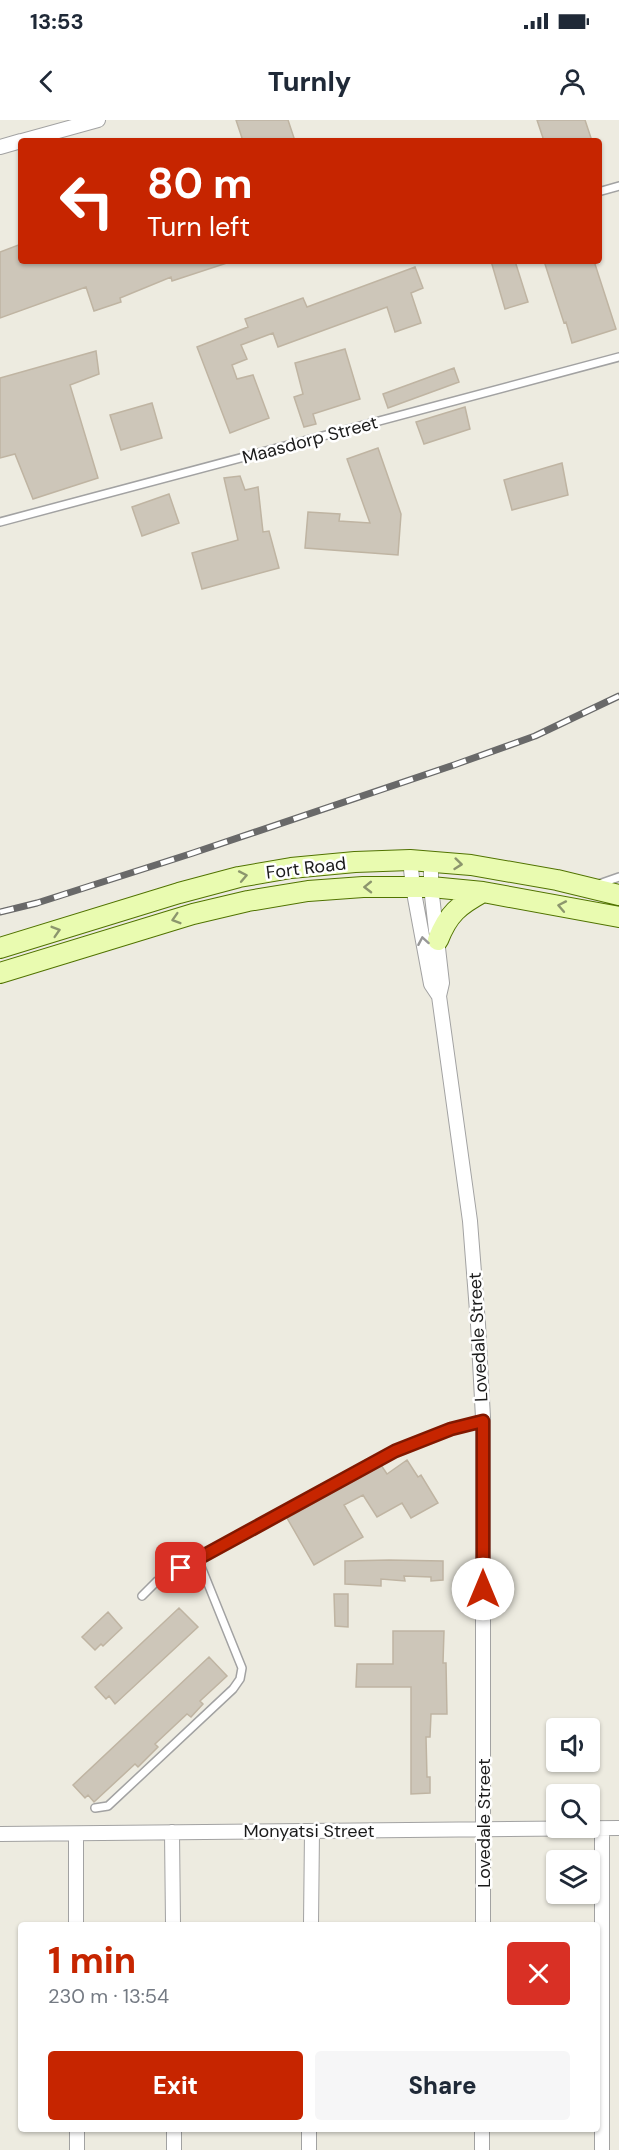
<!DOCTYPE html>
<html lang="en">
<head>
<meta charset="utf-8">
<style>
  body { margin:0; font-family:"DM Sans",sans-serif; background:#f6f6f7; color:#1f2937; height:100vh; display:flex; flex-direction:column; font-size:22px; white-space:nowrap }
  * { box-sizing:border-box; margin:0 }
  p { font-size:20px; color:#747a83 }
  .icon { flex:none; width:33px; height:33px; fill:none; stroke:currentColor; stroke-width:2; stroke-linecap:round; stroke-linejoin:round }
  .map { position:relative; flex:1; overflow:hidden }
  .details { position:absolute; left:18px; top:1802px; width:582px; height:210px; display:flex; flex-direction:column; background:#fff; border-radius:6px; box-shadow:0 2px 4px #0004 }
  .details>* { flex:none }
  .hud { position:absolute; left:18px; top:18px; width:584px; height:126px; border-radius:6px; box-shadow:0 2px 4px #0004; background:#c62500; color:#fff; overflow:hidden }
  .tools { position:absolute; left:546px; top:1598px; display:grid; gap:12px }
  .tools a { display:grid; place-items:center; width:54px; height:54px; border-radius:6px; background:#fff; box-shadow:0 2px 4px #0004; font-size:30px }
  .pin { position:absolute; display:grid; place-items:center; width:51px; height:51px; color:#fff; margin:-26px; border-radius:12px; box-shadow:0 3px 9px #0006 }
  .me { position:absolute; width:66px; margin:-33px; rotate:0deg; stroke-linejoin:round; filter:drop-shadow(0 0 4px #0008) }
  .turn { display:flex; align-items:center; gap:21px; height:126px; padding:0 30px; font-size:27px }
  .turn .icon { width:78px; height:78px; stroke-width:2.5 }
  .turn b { display:block; font-size:42px; line-height:51px }
  .round { display:grid; place-items:center; flex:none; width:63px; height:63px; border-radius:6px; background:#f6f6f7 }
  .summary { display:flex; align-items:center; justify-content:space-between; height:102px; padding:0 30px }
  h1 { font-size:36px; font-weight:800; line-height:45px; color:#c62500 }
  .cta { display:flex; gap:12px; margin-top:auto; padding:12px 30px }
  .cta a { flex:1; height:69px; border-radius:6px; background:#c62500; color:#fff; font-size:24px; font-weight:800; line-height:69px; text-align:center }
  .cta a+a { background:#f6f6f7; color:#1f2937 }
  .status { display:flex; justify-content:space-between; align-items:center; height:42px; padding:0 30px; background:#fff; direction:ltr }
  .status svg { height:16px; fill:currentColor }
  header { display:flex; justify-content:space-between; align-items:center; height:78px; padding:0 30px; background:#fff; font-size:27px; font-weight:800 }
  .map>svg:first-child { display:block }
  .building { fill:#cdc6b9; stroke:#bfb4a2; stroke-width:1.5 }
  .lines { fill:none; stroke-linecap:round; stroke-linejoin:round }
  .service-casing { stroke:#a2a2a2; stroke-width:10 }
  .minor-casing { stroke:#a2a2a2; stroke-width:16 }
  .secondary-casing { stroke:#517301; stroke-width:22 }
  .service { stroke:#fff; stroke-width:7 }
  .minor { stroke:#fff; stroke-width:14 }
  .secondary { stroke:#e9fbb0; stroke-width:20 }
  .rail-casing { stroke:#696969; stroke-width:7 }
  .rail { stroke:#fff; stroke-width:4.5; stroke-dasharray:14; stroke-linecap:butt }
  .oneway { stroke:#8c966d }
  .oneway2 { stroke:#989898 }
  .route-casing { stroke:#811800; stroke-width:15 }
  .route { stroke:#c62500; stroke-width:10 }
  .labels { text-anchor:middle; stroke-width:5; stroke-linejoin:round; paint-order:stroke }
  .street-label { font-size:18px; fill:#1b1b1b; stroke:#fff }
</style>
</head>
<body>
<div class="status"><b>13:53</b><svg viewBox="0 0 49 12"><path d="M0 12V9h3v3zM5 12V6h3v6zM10 12V3h3v9zM15 12V0h3v12zM26 1h20v11H26zM47 4h2v5h-2z"/></svg></div>
<header><svg class="icon" aria-label="back" viewBox="0 0 24 24"><path d="M15 5l-7 7 7 7"/></svg>Turnly<svg class="icon" aria-label="person" viewBox="0 0 24 24"><circle cx="12" cy="8" r="4"/><path d="M4 21q1-7 8-7t8 7"/></svg></header>
<div class="map">
<svg width="619" height="2030" viewBox="0 0 619 2030">
  <rect width="100%" height="100%" fill="#edebe0"/>
  <path class="building" d="M236,0H288L295,21H243Z
    M537,0H585L592,21H544Z
    M21,124V141H227V143L172,161L171,157L120,178L121,182L94,191L86,167L0,198V132Z
    M491,141H515L528,182L505,189Z
    M544,141H594L616,209L572,223L566,202L564,203Z
    M415,147L423,168L411,173L421,203L395,212L387,187L278,227L273,213L241,225L247,239L232,245L237,259L253,255L269,298L230,313L197,227L248,207L245,199L303,178L307,187Z
    M345,229L360,279L313,294L316,304L304,307L294,277L303,274L295,243Z
    M96,231L99,254L70,265L98,358L33,379L15,334L0,338V258Z
    M454,248L459,262L388,288L383,274Z
    M152,283L162,318L121,330L110,295Z
    M465,287L470,309L424,324L416,302Z
    M378,328L401,394L398,435L305,428L308,392L340,394L339,401L370,403L347,339Z
    M562,343L568,375L512,390L504,360Z
    M240,356L245,370L258,367L263,412L269,411L279,448L202,469L192,433L238,420L224,358Z
    M169,374L179,403L142,416L132,387Z
    M407,1340L418,1357L421,1355L438,1383L411,1398L402,1383L377,1397L363,1375L344,1385L363,1417L314,1445L287,1398L381,1345L387,1354Z
    M389,1440L443,1441V1460L431,1461V1457L404,1456L405,1461L381,1459V1466L345,1464V1441Z
    M334,1474H348V1507L335,1506Z
    M179,1488L198,1507L115,1584L109,1576L106,1579L95,1567Z
    M108,1492L122,1508L103,1526L101,1524L95,1530L82,1517Z
    M393,1511H444L443,1543H446L447,1594H431L430,1617H426L427,1657H430V1673L411,1674V1567H356L357,1544H393Z
    M209,1537L227,1556L200,1581L203,1584L191,1597L187,1594L155,1624L158,1627L138,1647L135,1644L94,1682L88,1675L85,1678L73,1665Z"/>
  <g class="lines">
    <g class="service-casing">
      <path id="service" d="M598,72L619,66
        M0,402L619,237
        M599,764L619,757
        M142,1476L157,1461L169,1454L395,1331L451,1309L483,1301
        M95,1688L108,1686L233,1569L240,1559L242,1548L198,1439"/>
    </g>
    <g class="minor-casing">
      <path id="minor" d="M22,21L98,0
        M0,27L21,21
        M410,740L413,767L431,864L439,876
        M431,741V767L442,863L439,876L470,1101L478,1204L483,1298V1804
        M172,1712L173,1804
        M0,1714L619,1708
        M76,1714V1804
        M311,1804L312,1711
        M77,2008V2030
        M174,2008V2030
        M309,2030V2008
        M482,2030V2008
        M602,2030V1709"/>
    </g>
    <g class="secondary-casing">
      <path id="secondary" d="M438,820C448,794 459,785 483,772
        M0,828L179,773L239,757L291,748L355,742L410,740L471,745L557,760L619,775
        M0,853L193,794L248,781L308,771L363,767H431L483,772L619,797"/>
    </g>
    <use href="#service" class="service"/>
    <use href="#minor" class="minor"/>
    <use href="#secondary" class="secondary"/>
    <g class="rail-casing">
      <path id="rail" d="M0,792L37,783L193,733L454,645L535,616L619,576"/>
    </g>
    <use href="#rail" class="rail"/>
  </g>
  <defs><path id="oneway-chevron" d="M-2-3.5L2.5 0L-2 3.5" fill="none" stroke-width="1.6" stroke-linecap="round" stroke-linejoin="round" transform="scale(1.5)"/></defs>
  <g class="oneway">
    <use href="#oneway-chevron" transform="translate(458 744) rotate(6)"/>
    <use href="#oneway-chevron" transform="translate(243 756) rotate(-11)"/>
    <use href="#oneway-chevron" transform="translate(368 767) rotate(179)"/>
    <use href="#oneway-chevron" transform="translate(562 786) rotate(-169)"/>
    <use href="#oneway-chevron" transform="translate(176 799) rotate(163)"/>
    <use href="#oneway-chevron" transform="translate(56 811) rotate(-17)"/>
  </g>
  <use class="oneway2" href="#oneway-chevron" transform="translate(423 821) rotate(-100)"/>
  <g class="lines">
    <g class="route-casing">
      <path id="route" d="M181,1448L395,1331L451,1309L483,1301V1469"/>
    </g>
    <use href="#route" class="route"/>
  </g>
  <g class="labels">
    <g class="street-label">
      <text transform="translate(310 320) rotate(-15)" y="6">Maasdorp Street</text>
      <text transform="translate(306 748) rotate(-7)" y="6">Fort Road</text>
      <text transform="translate(478 1217) rotate(-93)" y="6">Lovedale Street</text>
      <text transform="translate(484 1703) rotate(-90)" y="6">Lovedale Street</text>
      <text x="309" y="1717">Monyatsi Street</text>
    </g>
  </g>
</svg>
<div class="tools">
<a><svg class="icon" aria-label="sound" viewBox="0 0 24 24"><path d="M4 9h4l5-4v14l-5-4H4zM17 9q2 3 0 6"/></svg></a>
<a><svg class="icon" aria-label="search" viewBox="0 0 24 24"><circle cx="10" cy="10" r="6"/><path d="M15 15l6 6"/></svg></a>
<a><svg class="icon" aria-label="layers" viewBox="0 0 24 24"><path d="M12 4l9 5-9 5-9-5zM3 14l9 5 9-5"/></svg></a>
</div>
<div class="pin" style="left:181px;top:1448px;background:#d93025"><svg class="icon" aria-label="arrive" viewBox="0 0 24 24"><path d="M6 21V4h12l-3 4 3 4H6"/></svg></div>
<svg class="me" style="left:483px;top:1469px" viewBox="-20 -20 40 40"><circle r="19" fill="#fff"/><path d="M0-13L10 11 0 6-10 11z" fill="#c62500"/></svg>
<div class="hud">
<div class="turn"><svg class="icon" aria-label="left" viewBox="0 0 24 24"><path d="M17 20v-9H6M10 6l-5 5 5 5"/></svg><div><b>80 m</b>Turn left</div></div>
</div>
<section class="details">
<div class="summary"><div><h1>1 min</h1><p>230 m · 13:54</p></div><a class="round" style="background:#d93025;color:#fff"><svg class="icon" aria-label="close" viewBox="0 0 24 24"><path d="M6 6l12 12M18 6L6 18"/></svg></a></div>
<div class="cta"><a>Exit</a><a>Share</a></div>
</section>
</div>
</body>
</html>
